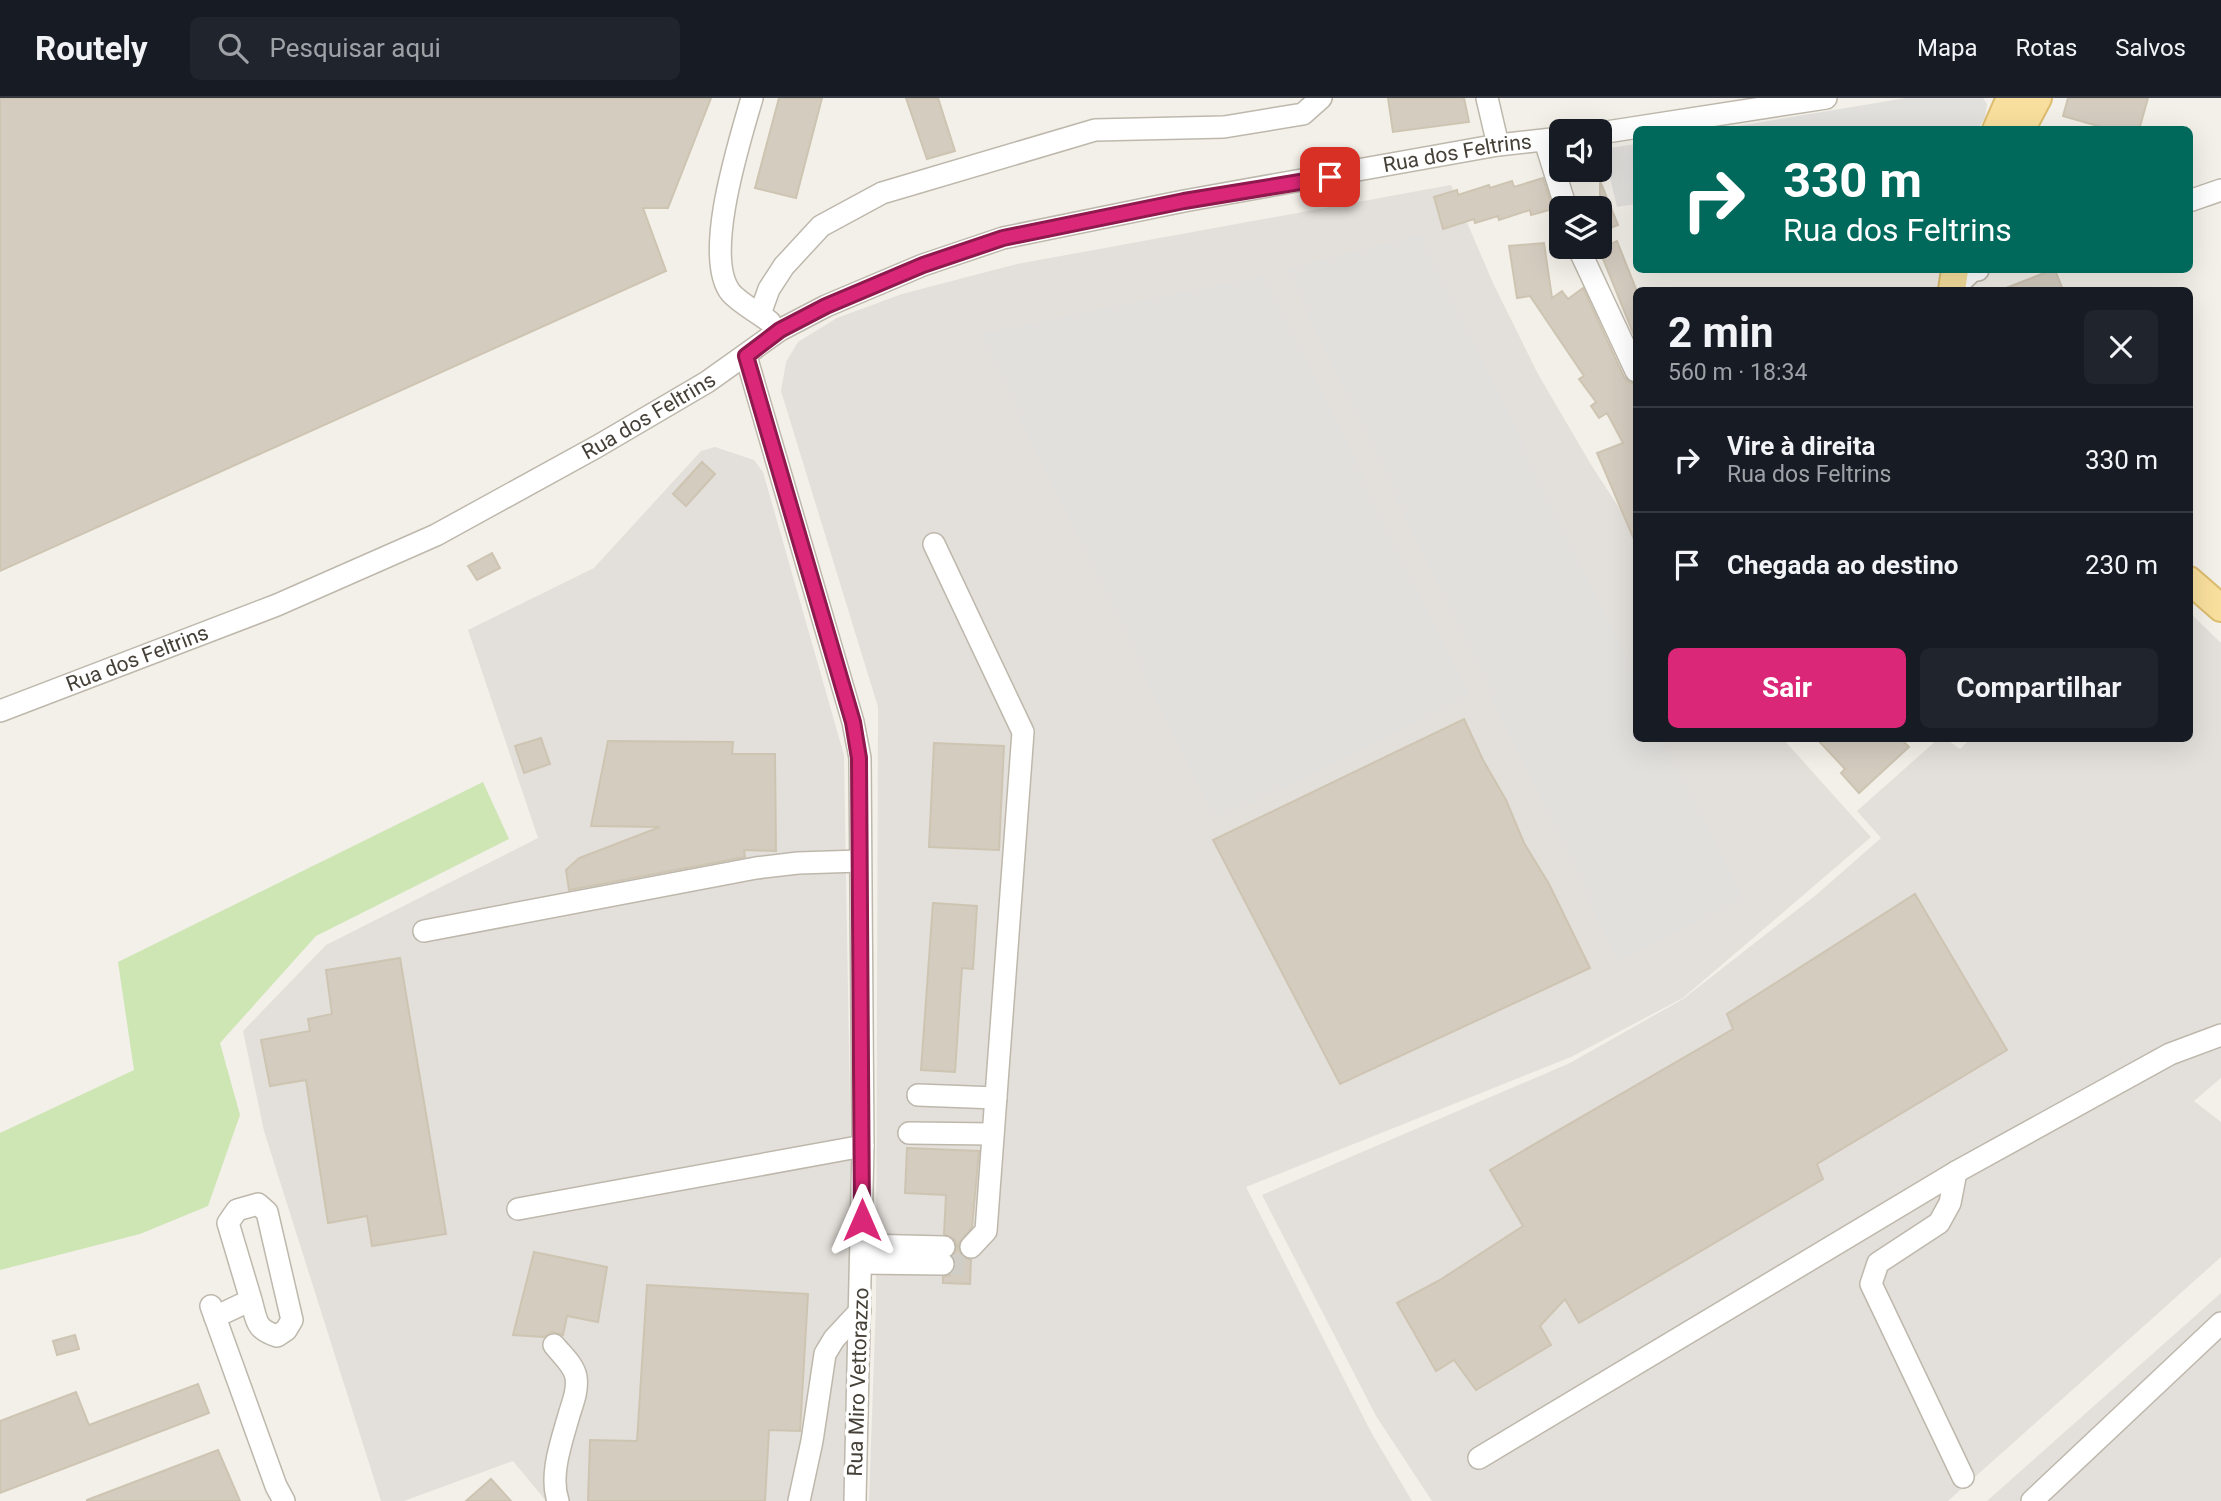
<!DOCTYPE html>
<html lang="pt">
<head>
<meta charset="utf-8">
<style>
  body { margin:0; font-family:Roboto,sans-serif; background:#20242c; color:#f1f3f6; height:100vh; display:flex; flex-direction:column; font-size:26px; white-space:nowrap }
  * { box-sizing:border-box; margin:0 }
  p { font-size:23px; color:#9ea1a6 }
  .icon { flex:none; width:38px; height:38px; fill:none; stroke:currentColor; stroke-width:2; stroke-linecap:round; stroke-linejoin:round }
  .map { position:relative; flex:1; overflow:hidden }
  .drawer { position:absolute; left:1633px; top:189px; width:560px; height:455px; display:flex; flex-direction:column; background:#171b24; border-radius:10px; box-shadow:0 7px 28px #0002 }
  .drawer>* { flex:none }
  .guide { position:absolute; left:1633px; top:28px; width:560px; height:147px; border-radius:10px; box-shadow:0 7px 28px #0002; background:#00695c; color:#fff; overflow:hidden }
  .fabs { position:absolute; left:1549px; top:21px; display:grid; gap:14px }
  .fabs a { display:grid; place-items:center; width:63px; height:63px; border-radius:10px; background:#171b24; box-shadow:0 7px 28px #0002; font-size:35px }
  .pin { position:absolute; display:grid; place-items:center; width:60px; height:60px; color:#fff; margin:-30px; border-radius:14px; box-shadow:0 4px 10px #0006 }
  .me { position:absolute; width:77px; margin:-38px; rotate:0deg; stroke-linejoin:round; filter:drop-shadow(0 0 5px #0008) }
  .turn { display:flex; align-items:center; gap:24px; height:147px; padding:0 35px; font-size:32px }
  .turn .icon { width:91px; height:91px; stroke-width:2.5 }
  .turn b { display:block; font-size:49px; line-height:60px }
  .round { display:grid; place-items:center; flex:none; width:74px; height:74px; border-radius:10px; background:#20242c }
  .summary { display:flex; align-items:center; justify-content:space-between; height:119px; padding:0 35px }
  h1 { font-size:42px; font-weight:700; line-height:52px }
  .primary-button { display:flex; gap:14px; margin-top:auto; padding:14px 35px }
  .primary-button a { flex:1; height:80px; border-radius:10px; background:#db2777; color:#fff; font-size:28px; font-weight:700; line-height:80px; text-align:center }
  .primary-button a+a { background:#20242c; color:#f1f3f6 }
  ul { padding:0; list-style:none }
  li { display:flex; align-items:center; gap:21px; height:105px; padding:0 35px; border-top:2px solid #363941 }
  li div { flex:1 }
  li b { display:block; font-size:26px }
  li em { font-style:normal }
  header { display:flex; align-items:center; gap:42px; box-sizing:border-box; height:98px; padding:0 35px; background:#171b24; border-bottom:2px solid #363941 }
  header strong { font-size:33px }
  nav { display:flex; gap:38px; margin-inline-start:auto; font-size:24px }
  .search { width:490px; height:63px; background:#20242c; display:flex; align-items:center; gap:18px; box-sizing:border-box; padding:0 24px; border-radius:10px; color:#9ea1a6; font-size:26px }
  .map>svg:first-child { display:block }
  .industrial { fill:#e3dfda }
  .green { fill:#cee5b4 }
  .parking { fill:#e2e0dd }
  .building { fill:#d4ccbf; stroke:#cec4b2; stroke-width:2 }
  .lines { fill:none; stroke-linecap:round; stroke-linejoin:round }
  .minor-tunnel { stroke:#d0cdc6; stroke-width:21; stroke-dasharray:21 10; stroke-linecap:butt }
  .minor-casing { stroke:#beb8ac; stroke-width:24 }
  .major-casing { stroke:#dcbc6e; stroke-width:30 }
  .minor { stroke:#fff; stroke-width:21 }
  .major { stroke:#f8df9d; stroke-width:26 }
  .route-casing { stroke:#8e194d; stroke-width:18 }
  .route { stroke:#db2777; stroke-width:12 }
  .labels { text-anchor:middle; stroke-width:7; stroke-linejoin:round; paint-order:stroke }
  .street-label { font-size:21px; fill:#464138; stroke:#fff }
</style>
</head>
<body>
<header>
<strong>Routely</strong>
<div class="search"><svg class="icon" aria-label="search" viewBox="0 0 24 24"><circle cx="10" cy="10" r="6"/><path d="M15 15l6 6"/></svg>Pesquisar aqui</div>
<nav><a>Mapa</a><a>Rotas</a><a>Salvos</a></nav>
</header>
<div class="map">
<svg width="2221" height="1403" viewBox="0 0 2221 1403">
  <rect width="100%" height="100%" fill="#f3f0e9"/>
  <path class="industrial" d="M1451,87L1493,185L1538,276L1590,365L1636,436V640L1783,641L1871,739L1683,900L1571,959L1246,1089L1371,1334L1412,1403H869L876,1204L878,609L781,293L786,264L798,244L837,220L902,196L1017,166Z
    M715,349L754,362L763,374L844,657L851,1067L845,1403H546L513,1363L404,1403H381L264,1033L243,933L326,847L538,740L468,532L594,470L701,353Z
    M2189,514L2221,545V980L2194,1003L2221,1024V1159L1948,1403H1432L1376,1318L1262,1097L1570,965L1683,901L1816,797L1881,740L1857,713L1938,641H1946L1960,651L1971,640H2189Z
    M2221,1195V1403H1987Z"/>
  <path class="green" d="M483,684L509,741L316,838L220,945L240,1017L208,1108L140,1136L0,1172V1035L134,972L118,864Z"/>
  <path class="parking" d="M1906,0H1983L1987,6L1985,19L1978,31H1720Z
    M1636,46V106L1617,109L1603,51Z
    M1422,136L1636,580V640L1666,641L1744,802L1618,863L1286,171Z
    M1266,177L1470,599L1215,723L979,236Z"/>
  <path class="building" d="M0,0H711L668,110H643L666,173L0,473Z
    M779,0H822L796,100L755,90Z
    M906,0H938L955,53L927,61Z
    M1388,0H1464L1469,24L1393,34Z
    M2068,0H2148L2139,32H2112L2063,18Z
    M1543,80L1553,111L1531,117L1530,112L1499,122L1498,118L1475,125L1474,121L1443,131L1434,99L1457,92L1458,97L1489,87L1490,90L1512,83L1514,89Z
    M1600,83L1618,127L1603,133L1600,124Z
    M1617,143L1636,191V242L1599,151Z
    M1544,145L1552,200L1562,193L1568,201L1583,190L1624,279L1629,284L1636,286V446L1597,355L1623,345L1607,315L1599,320L1591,308L1596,304L1579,281L1584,278L1530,198L1517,200L1509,148Z
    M2052,172H2055L2063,192H2001Z
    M702,364L715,376L686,408L673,396Z
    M492,455L500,470L477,482L468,468Z
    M1464,621L1483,662L1506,702L1524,745L1549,786L1590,870L1340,986L1213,742Z
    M541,640L550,666L524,675L515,648Z
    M1816,640H1900L1909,649L1859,695L1841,675L1845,671Z
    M608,643L733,644L732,656H775L776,753L744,752L745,759L569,792L566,772L579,760L660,729L591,728Z
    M934,645L1004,648L999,752L929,749Z
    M1915,796L2007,952L1817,1066L1823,1081L1579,1225L1565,1201L1540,1228L1551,1247L1476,1292L1454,1262L1436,1273L1397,1205L1440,1182L1523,1128L1490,1072L1733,931L1727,916Z
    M933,805L977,808L973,871L962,870L955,974L921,972Z
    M400,860L446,1136L372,1148L367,1118L328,1125L306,982L270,988L261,942L310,933L308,921L332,916L326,872Z
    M907,1050L979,1053L972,1129L958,1147L962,1158L971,1162L970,1186L943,1185V1179L950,1177L955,1172L956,1165L953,1158L957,1150L955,1142L944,1136L946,1097L905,1095Z
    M534,1154L607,1169L598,1224L567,1218L563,1237L552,1234L544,1239L513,1237Z
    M647,1187L808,1196L800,1333L769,1332L765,1403H588L590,1342L637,1343Z
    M75,1237L79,1251L57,1257L53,1243Z
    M198,1286L209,1315L0,1395V1323L76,1294L89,1327Z
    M218,1352L240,1403H87V1402Z
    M491,1381L511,1403H466Z"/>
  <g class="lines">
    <path class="minor-tunnel" d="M943,1166L971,1167"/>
    <g class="minor-casing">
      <g id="minor">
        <path d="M752,0C740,42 702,159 731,195C742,207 758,214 770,224"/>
        <path d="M1487,0L1498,47"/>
        <path d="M1600,35L1826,0"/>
        <path d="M1545,43L1566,110"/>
        <path d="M2189,103L2221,92"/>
        <path d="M1578,149L1636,273"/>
        <path d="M1952,192L1972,173L1978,172"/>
        <path d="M760,216L769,191L784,168L821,128L882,95L1095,32L1224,29L1303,16L1321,0"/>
        <path d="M746,258L853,624L860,660L863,1048L855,1403"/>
        <path d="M934,446L1023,634L986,1133L971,1149"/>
        <path id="s1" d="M0,613L277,507L436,437L598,348L707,284L780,232L826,208L923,167L1003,140L1184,103L1498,47L1561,40"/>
        <path d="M424,833L756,770L798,765L860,763"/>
        <path d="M918,997L996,1000"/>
        <path d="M909,1035L993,1036"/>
        <path d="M1956,1074L1950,1105L1939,1125L1878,1165L1871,1186L1963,1379"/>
        <path d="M518,1111L863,1048"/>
        <path d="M862,1147L944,1149"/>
        <path d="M862,1165L943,1166"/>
        <path d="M211,1208L276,1388L284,1403"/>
        <path d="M215,1219L251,1202C257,1223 255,1231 277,1238L286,1232L292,1222L267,1114L258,1106L237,1112L228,1125L251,1202"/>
        <path d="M554,1247C562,1257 574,1267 576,1279C578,1292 573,1304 569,1317C562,1342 549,1377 558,1403"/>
        <path d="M1479,1360L1956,1074L2170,956L2221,937"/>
        <path d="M799,1403L812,1343L825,1256L834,1241L860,1213"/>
        <path d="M2032,1403L2221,1225"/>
      </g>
    </g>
    <g class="major-casing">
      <path id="major" d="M1996,32L2010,0
        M2021,32L2038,0
        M1952,192L1955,172
        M2189,482L2221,510"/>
    </g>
    <use href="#minor" class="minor"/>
    <use href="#major" class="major"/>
  </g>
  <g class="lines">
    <g class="route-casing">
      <path id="route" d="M862,1122L859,660L853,624L746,258L780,232L826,208L923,167L1003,140L1184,103L1330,79"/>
    </g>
    <use href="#route" class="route"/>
  </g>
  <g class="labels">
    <g class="street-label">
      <text dy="7" stroke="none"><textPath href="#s1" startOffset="1575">Rua dos Feltrins</textPath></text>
      <text dy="7" stroke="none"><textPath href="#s1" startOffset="714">Rua dos Feltrins</textPath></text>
      <text dy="7" stroke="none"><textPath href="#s1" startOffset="147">Rua dos Feltrins</textPath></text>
      <text transform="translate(858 1284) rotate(-88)" y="7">Rua Miro Vettorazzo</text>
    </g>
  </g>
</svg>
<div class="fabs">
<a><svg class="icon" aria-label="sound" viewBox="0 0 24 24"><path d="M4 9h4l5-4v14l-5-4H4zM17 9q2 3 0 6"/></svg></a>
<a><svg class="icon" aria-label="layers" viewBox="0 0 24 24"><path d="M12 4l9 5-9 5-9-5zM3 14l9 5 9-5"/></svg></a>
</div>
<div class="pin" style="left:1330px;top:79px;background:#d93025"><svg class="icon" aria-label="arrive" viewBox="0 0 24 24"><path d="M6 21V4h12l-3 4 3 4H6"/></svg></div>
<svg class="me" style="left:862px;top:1122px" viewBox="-20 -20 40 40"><path d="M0-17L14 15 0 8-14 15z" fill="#db2777" stroke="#fff" stroke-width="4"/></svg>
<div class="guide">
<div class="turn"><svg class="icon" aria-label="right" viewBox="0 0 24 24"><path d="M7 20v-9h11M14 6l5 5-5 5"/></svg><div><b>330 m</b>Rua dos Feltrins</div></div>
</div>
<section class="drawer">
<div class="summary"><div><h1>2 min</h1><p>560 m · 18:34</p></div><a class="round"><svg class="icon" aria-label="close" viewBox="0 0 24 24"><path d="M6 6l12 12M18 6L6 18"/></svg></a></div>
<ul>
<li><svg class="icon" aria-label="right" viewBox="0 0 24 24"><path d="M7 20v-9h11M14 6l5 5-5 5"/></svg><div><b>Vire à direita</b><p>Rua dos Feltrins</p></div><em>330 m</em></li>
<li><svg class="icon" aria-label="arrive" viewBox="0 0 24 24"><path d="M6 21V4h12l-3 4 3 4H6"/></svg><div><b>Chegada ao destino</b></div><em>230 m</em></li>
</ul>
<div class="primary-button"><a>Sair</a><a>Compartilhar</a></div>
</section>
</div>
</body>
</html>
